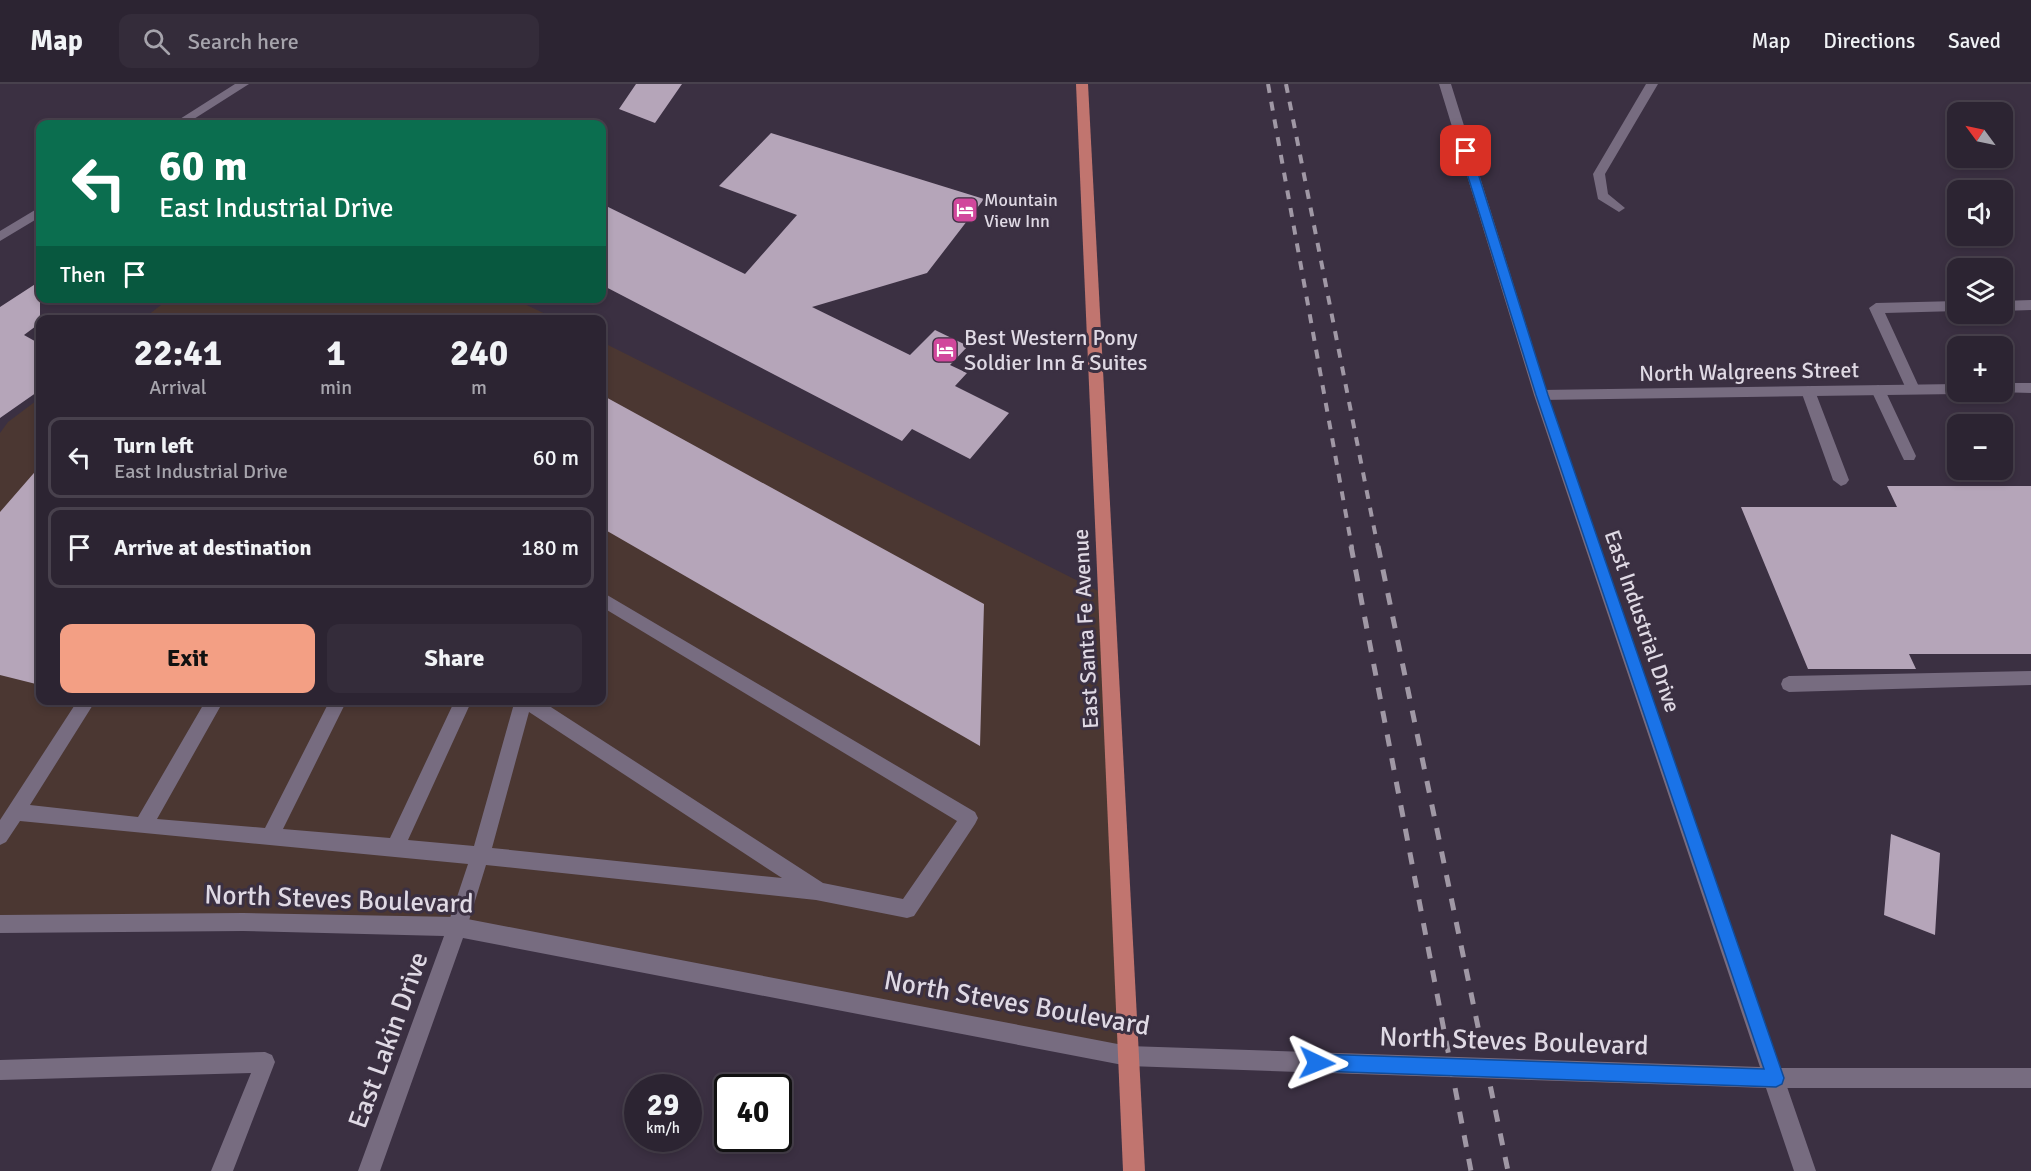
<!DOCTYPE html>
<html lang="en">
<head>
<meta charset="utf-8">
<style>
  body { margin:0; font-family:Signika,sans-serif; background:#342c3a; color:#f1f3f6; height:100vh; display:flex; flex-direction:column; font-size:22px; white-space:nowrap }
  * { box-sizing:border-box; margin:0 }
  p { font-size:20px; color:#a6a4ac }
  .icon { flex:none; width:33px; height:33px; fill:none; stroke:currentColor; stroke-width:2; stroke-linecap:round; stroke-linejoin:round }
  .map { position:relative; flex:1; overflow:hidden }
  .sheet { position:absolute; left:36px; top:231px; width:570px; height:390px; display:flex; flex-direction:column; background:#2c2432; border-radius:12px; box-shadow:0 3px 9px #0003,0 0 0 2px #48414d }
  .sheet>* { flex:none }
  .hud { position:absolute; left:36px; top:36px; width:570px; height:183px; border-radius:12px; box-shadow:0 3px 9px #0003,0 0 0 2px #48414d; background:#0b6e4f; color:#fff; overflow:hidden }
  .needle { width:39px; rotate:303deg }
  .fabs { position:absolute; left:1947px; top:18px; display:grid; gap:12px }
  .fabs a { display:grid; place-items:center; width:66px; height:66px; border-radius:12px; background:#2c2432; box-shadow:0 3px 9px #0003,0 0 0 2px #48414d; font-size:30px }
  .speed { position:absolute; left:624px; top:990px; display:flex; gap:12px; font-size:30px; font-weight:700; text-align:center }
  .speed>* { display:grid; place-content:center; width:78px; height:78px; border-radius:50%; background:#2c2432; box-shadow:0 3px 9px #0003,0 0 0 2px #48414d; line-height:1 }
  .speed small { font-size:15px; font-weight:400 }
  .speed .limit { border:3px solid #111; border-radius:9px; background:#fff; color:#111 }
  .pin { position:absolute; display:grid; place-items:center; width:51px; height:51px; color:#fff; margin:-26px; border-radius:12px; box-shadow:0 3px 9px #0006 }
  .me { position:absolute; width:66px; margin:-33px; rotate:92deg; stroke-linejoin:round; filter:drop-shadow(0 0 4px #0008) }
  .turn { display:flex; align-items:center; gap:21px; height:126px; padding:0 24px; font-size:27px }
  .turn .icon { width:78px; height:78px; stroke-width:2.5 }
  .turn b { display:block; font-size:42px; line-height:51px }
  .then { display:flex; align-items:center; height:57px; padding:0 24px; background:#0003; gap:12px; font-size:22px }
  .eta { display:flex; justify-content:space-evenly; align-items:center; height:102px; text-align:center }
  .eta b { font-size:36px; font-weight:700; line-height:42px }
  .cta { display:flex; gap:12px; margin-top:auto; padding:12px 24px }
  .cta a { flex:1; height:69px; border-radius:12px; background:#f39f84; color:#111; font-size:24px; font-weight:700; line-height:69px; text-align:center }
  .cta a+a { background:#342c3a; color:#f1f3f6 }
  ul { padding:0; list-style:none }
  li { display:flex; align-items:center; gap:18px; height:81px; margin:0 12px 9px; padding:0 12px; border:3px solid #48414d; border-radius:12px }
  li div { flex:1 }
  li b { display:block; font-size:22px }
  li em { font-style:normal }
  header { display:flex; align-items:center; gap:36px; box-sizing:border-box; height:84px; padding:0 30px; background:#2c2432; border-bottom:2px solid #48414d }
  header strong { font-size:28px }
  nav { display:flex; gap:33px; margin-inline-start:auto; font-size:21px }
  .search { width:420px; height:54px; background:#342c3a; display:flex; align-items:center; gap:15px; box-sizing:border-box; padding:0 21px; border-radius:12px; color:#a6a4ac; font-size:22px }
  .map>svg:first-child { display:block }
  .commercial { fill:#4b3732 }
  .building { fill:#b5a5b9 }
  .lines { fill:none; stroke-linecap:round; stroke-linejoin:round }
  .service { fill:#776c80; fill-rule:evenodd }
  .minor { fill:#776c80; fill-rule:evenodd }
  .tertiary { fill:#776c80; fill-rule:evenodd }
  .primary { fill:#c1756f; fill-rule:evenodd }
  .rail-far1 { stroke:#a098a5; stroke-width:4; stroke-dasharray:9 9; stroke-linecap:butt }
  .rail { stroke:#a098a5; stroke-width:5; stroke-dasharray:12 12; stroke-linecap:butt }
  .route { fill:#1a73e8; stroke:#114b97; stroke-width:1.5 }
  .labels { text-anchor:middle; stroke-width:6; stroke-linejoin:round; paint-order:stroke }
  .far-poi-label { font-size:18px; fill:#dfd9e4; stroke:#3b3042; text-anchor:start }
  .poi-label { font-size:22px; fill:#dfd9e4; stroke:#3b3042; text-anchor:start }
  .street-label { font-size:22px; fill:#dfd9e4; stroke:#3b3042 }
  .near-street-label { font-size:27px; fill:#dfd9e4; stroke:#3b3042 }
</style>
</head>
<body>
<header>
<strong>Map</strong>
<div class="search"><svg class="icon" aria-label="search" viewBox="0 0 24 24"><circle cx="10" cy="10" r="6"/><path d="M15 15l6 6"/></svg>Search here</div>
<nav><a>Map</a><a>Directions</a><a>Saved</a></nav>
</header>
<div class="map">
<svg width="2031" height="1087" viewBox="0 0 2031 1087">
  <rect width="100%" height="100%" fill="#3b3042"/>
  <path class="commercial" d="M170,214L514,215L556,235H143Z
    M602,258L1106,511L1128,972L457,843L0,840V349L8,338L40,314V616H602Z"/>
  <path class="building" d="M636,0H682L655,39L619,25Z
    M771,49L984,115L927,189L812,223L910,271L935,246L968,262L950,281L967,289L955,302L1009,329L970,375L912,345L902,357L602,201V120L745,190L797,131L719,102Z
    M40,197V239L24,251L40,260V306L0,334V223Z
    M602,311L984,520L980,662L602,444Z
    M40,382V601L0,591V428Z
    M1887,402H2031V570H1909L1916,585H1808L1741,423H1897Z
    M1891,750L1940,769L1935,851L1884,831Z"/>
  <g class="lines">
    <path class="service" d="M1646,0H1658L1605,90L1608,110L1625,124L1619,128L1598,115L1593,90Z
      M2031,216V226L2002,227V217Z
      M1958,217V227L1885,229L1920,305L1913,310L1908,309L1869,224L1876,219Z
      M1878,301L1885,306L1916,372L1914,376H1904L1902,372L1871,306Z
      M1808,302L1815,307L1849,396L1846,400L1841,402L1833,396L1801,307Z
      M602,508L975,728L978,734L975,740L914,832L907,834L816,816L486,781L467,843L464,850L457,853L450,850L447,843L468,780L20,737L6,758L0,761V736L78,616H96L30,721L138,733L206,616H224L157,735L265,744L330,616H347L283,745L390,754L455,616H472L408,756L474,762L515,616H540L823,799L903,815L957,737L602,523ZM529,628L782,794L492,764Z
      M2031,587V601L1789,608L1783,605L1781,600L1783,595L1789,592Z
      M265,968L272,971L275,978L233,1087H211L251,989L0,996V976Z"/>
    <path class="minor" d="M235,0H249L186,40H172Z
      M40,123V133L0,157V147Z
      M2002,299H2031V309L1997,308H2002Z
      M1958,300V308H1964L1958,310L1541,316L1534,311L1541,306Z
      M243,829L457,833L1128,962L1135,965L1138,972L1135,979L1128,982L463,854L380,1087H358L444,852L243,847L0,849V831Z
      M1776,984H2031V1004H1776L1769,1001L1766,994L1769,987Z"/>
    <path class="tertiary" d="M1439,0H1451L1548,311L1781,986L1786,994L1785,997L1816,1087H1794L1766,1004L1128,982L1121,979L1118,972L1121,965L1128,962L1760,983L1534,311Z"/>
    <path class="primary" d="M1076,0H1088L1145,1087H1123Z"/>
    <path class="rail-far1" d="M1268,0L1352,464
      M1286,0L1378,464"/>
    <path class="rail" d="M1351,462L1471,1087
      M1378,462L1508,1087"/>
  </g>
  <path class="route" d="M1466,63L1471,67L1548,311L1784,994L1782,1000L1776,1003L1317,987L1311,985L1309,979L1311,973L1317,970L1764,985L1536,311L1460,67Z"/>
  <defs>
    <g id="hotel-square" transform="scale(1.35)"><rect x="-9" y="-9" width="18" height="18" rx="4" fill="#d1479c" stroke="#3b3042"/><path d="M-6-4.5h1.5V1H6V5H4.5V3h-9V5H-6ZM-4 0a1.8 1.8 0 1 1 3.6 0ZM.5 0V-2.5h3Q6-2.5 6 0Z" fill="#fff"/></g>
  </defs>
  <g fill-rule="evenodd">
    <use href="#hotel-square" x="965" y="126"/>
    <use href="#hotel-square" x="945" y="266"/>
  </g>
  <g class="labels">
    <g class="far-poi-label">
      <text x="984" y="122">Mountain<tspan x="984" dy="21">View Inn</tspan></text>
    </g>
    <g class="poi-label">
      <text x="964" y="261">Best Western Pony<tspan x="964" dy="25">Soldier Inn &amp; Suites</tspan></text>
    </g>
    <g class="street-label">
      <text transform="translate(1749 287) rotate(-1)" y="8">North Walgreens Street</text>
      <text transform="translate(1643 537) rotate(71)" y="8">East Industrial Drive</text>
      <text transform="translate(1085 545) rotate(-93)" y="8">East Santa Fe Avenue</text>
    </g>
    <g class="near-street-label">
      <text transform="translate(339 815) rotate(2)" y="9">North Steves Boulevard</text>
      <text transform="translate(1017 919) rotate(10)" y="9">North Steves Boulevard</text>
      <text transform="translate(388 956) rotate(-70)" y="9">East Lakin Drive</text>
      <text transform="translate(1514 957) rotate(2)" y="9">North Steves Boulevard</text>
    </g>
  </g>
</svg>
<div class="fabs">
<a><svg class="needle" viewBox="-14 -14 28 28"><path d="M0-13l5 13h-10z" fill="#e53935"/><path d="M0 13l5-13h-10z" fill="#a6a4ac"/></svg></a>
<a><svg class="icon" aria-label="sound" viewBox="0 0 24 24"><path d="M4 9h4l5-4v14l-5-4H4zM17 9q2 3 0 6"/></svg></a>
<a><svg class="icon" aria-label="layers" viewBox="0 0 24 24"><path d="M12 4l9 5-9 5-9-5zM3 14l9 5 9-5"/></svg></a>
<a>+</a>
<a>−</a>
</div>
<div class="speed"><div>29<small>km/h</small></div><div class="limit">40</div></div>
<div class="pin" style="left:1466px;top:67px;background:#d93025"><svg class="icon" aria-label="arrive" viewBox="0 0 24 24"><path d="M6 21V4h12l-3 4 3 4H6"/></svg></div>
<svg class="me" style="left:1317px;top:979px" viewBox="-20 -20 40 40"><path d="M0-17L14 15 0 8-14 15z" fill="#1a73e8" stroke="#fff" stroke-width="4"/></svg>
<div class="hud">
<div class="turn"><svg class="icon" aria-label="left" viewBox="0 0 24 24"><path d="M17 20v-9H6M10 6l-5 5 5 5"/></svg><div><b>60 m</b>East Industrial Drive</div></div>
<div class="then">Then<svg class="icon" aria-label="arrive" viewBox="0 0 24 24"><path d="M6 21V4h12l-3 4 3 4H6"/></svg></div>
</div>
<section class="sheet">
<div class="eta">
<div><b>22:41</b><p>Arrival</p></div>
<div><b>1</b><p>min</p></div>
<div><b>240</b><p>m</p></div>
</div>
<ul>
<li><svg class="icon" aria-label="left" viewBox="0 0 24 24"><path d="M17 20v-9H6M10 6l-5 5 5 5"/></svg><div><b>Turn left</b><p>East Industrial Drive</p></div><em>60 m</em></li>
<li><svg class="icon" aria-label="arrive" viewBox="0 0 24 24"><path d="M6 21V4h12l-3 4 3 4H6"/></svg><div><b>Arrive at destination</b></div><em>180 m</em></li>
</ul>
<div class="cta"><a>Exit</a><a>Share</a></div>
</section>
</div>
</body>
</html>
